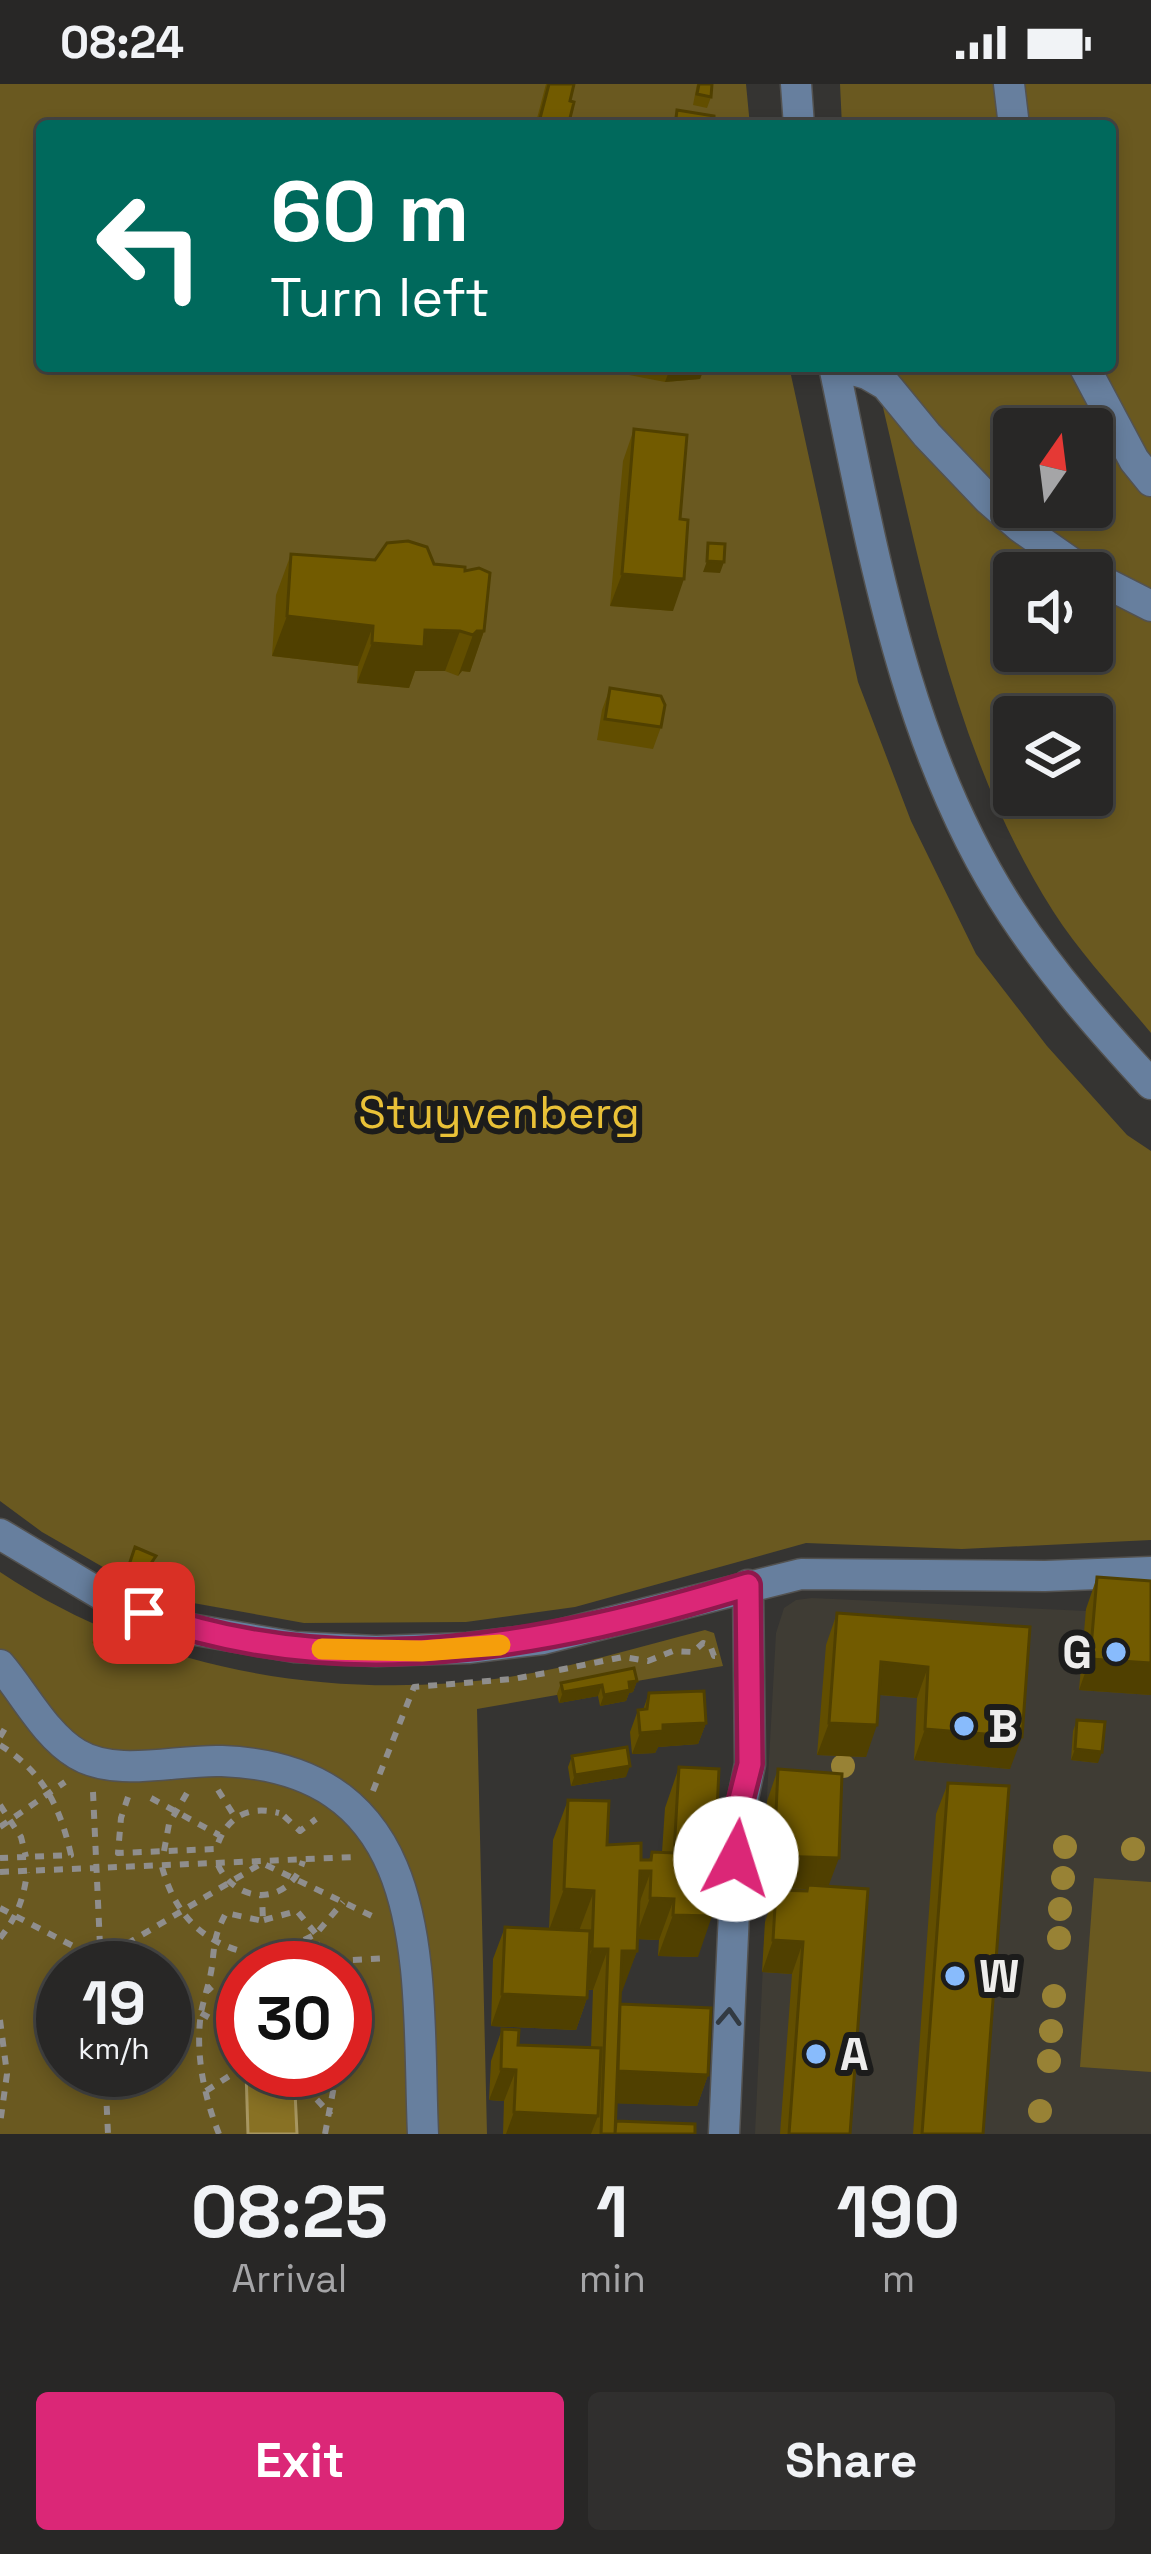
<!DOCTYPE html>
<html lang="en">
<head>
<meta charset="utf-8">
<style>
  body { margin:0; font-family:"Space Grotesk",sans-serif; background:#302f2e; color:#f1f3f6; height:100vh; display:flex; flex-direction:column; font-size:45px; white-space:nowrap }
  * { box-sizing:border-box; margin:0 }
  p { font-size:39px; color:#a5a5a7 }
  .icon { flex:none; width:66px; height:66px; fill:none; stroke:currentColor; stroke-width:2; stroke-linecap:round; stroke-linejoin:round }
  .map { position:relative; height:2050px; overflow:hidden }
  .drawer { display:flex; flex-direction:column; background:#282726; flex:1 }
  .drawer>* { flex:none }
  .guide { position:absolute; left:36px; top:36px; width:1080px; height:252px; border-radius:12px; box-shadow:0 6px 18px #0003,0 0 0 3px #444443; background:#00695c; color:#fff; overflow:hidden }
  .needle { width:78px; rotate:14deg }
  .tools { position:absolute; left:993px; top:324px; display:grid; gap:24px }
  .tools a { display:grid; place-items:center; width:120px; height:120px; border-radius:12px; background:#282726; box-shadow:0 6px 18px #0003,0 0 0 3px #444443; font-size:60px }
  .speed { position:absolute; left:36px; top:1857px; display:flex; gap:24px; font-size:60px; font-weight:700; text-align:center }
  .speed>* { display:grid; place-content:center; width:156px; height:156px; border-radius:50%; background:#282726; box-shadow:0 6px 18px #0003,0 0 0 3px #444443; line-height:1 }
  .speed small { font-size:30px; font-weight:400 }
  .speed .limit { border:18px solid #d22; background:#fff; color:#111 }
  .pin { position:absolute; display:grid; place-items:center; width:102px; height:102px; color:#fff; margin:-51px; border-radius:24px; box-shadow:0 6px 18px #0006 }
  .me { position:absolute; width:132px; margin:-66px; rotate:5deg; stroke-linejoin:round; filter:drop-shadow(0 0 9px #0008) }
  .turn { display:flex; align-items:center; gap:42px; height:252px; padding:0 36px; font-size:54px }
  .turn .icon { width:156px; height:156px; stroke-width:2.5 }
  .turn b { display:block; font-size:84px; line-height:102px }
  .eta { display:flex; justify-content:space-evenly; align-items:center; height:204px; text-align:center }
  .eta b { font-size:72px; font-weight:700; line-height:84px }
  .cta { display:flex; gap:24px; margin-top:auto; padding:24px 36px }
  .cta a { flex:1; height:138px; border-radius:12px; background:#db2777; color:#fff; font-size:48px; font-weight:700; line-height:138px; text-align:center }
  .cta a+a { background:#302f2e; color:#f1f3f6 }
  .status { display:flex; justify-content:space-between; align-items:center; height:84px; padding:0 60px; background:#282726; direction:ltr }
  .status svg { height:33px; fill:currentColor }
  .map>svg:first-child { display:block }
  .built { fill:#3f3c34 }
  .green { fill:#6a5920; fill-rule:evenodd }
  .water { fill:#887124; stroke:#a79660; stroke-width:3 }
  .lines { fill:none; stroke-linecap:round; stroke-linejoin:round }
  .minor-casing { stroke:#535250; stroke-width:33 }
  .path { stroke:#8f8e8d; stroke-width:6; stroke-dasharray:9 9; stroke-linecap:butt }
  .minor { stroke:#677f9e; stroke-width:30 }
  .tree { fill:#988235 }
  .wall { fill:#624e00 }
  .shaded-wall { fill:#504000 }
  .building { fill:#725b00; stroke:#504000; stroke-width:3 }
  .oneway { stroke:#323a42 }
  .route-casing { stroke:#8e194d; stroke-width:30 }
  .route { stroke:#db2777; stroke-width:21 }
  .slow { stroke:#f59e0b; stroke-width:21 }
  .poi-dot { fill:#88bbfc; stroke:#1c1c1b; stroke-width:4.5 }
  .labels { text-anchor:middle; stroke-width:12; stroke-linejoin:round; paint-order:stroke }
  .park-label { font-size:45px; fill:#e9c137; stroke:#1c1c1b }
  .poi-label { font-size:45px; font-weight:bold; fill:#eeedec; stroke:#1c1c1b; text-anchor:start }
</style>
</head>
<body>
<div class="status"><b>08:24</b><svg viewBox="0 0 49 12"><path d="M0 12V9h3v3zM5 12V6h3v6zM10 12V3h3v9zM15 12V0h3v12zM26 1h20v11H26zM47 4h2v5h-2z"/></svg></div>
<div class="map">
<svg width="1151" height="2050" viewBox="0 0 1151 2050">
  <rect width="100%" height="100%" fill="#353432"/>
  <path class="built" d="M812,1514L1151,1530V2050H755L765,1838L762,1803L776,1549L784,1524L796,1516Z"/>
  <path class="green" d="M0,0H746L750,42H42V282H789L858,598L911,737L976,870L1047,962L1127,1051L1151,1067V1456L962,1465L806,1459L575,1523L466,1538L304,1539L182,1517L129,1498L42,1448L0,1417Z
    M840,0H1151V949C1118,909 1081,871 1053,827C949,664 919,467 873,282H1110V42H842ZM1014,345H1092V423H1014ZM1014,489H1092V567H1014ZM1014,633H1092V711H1014Z
    M0,1488C148,1587 333,1618 509,1593C575,1583 641,1562 705,1546L714,1549L723,1582L477,1625L487,2050H0ZM63,1884H165V1986H63ZM243,1884H345V1986H243Z
    M1094,1794L1151,1798V1988L1080,1983Z"/>
  <path class="water" d="M246,1986H294L297,2050H248Z"/>
  <g class="lines">
    <g class="minor-casing">
      <path id="minor" d="M796,0L799,42
        M1009,0L1014,42
        M834,282C873,468 906,668 1012,829C1052,890 1101,946 1151,1000
        M840,282L867,290L886,301L927,351L988,415L1020,443L1086,489
        M1084,282L1134,376L1151,397
        M1092,492L1151,522
        M0,1450L102,1511L190,1545L295,1563L376,1567L468,1564L543,1555L801,1490L1045,1492L1151,1488
        M0,1581C24,1609 45,1651 77,1670C117,1694 177,1675 222,1677C439,1685 416,1892 423,2050
        M724,2050L738,1739L750,1680L748,1501"/>
    </g>
    <path class="path" d="M559,1586L623,1573L648,1577L673,1567L693,1568L703,1559L710,1561L714,1572H720
      M0,1653L8,1639
      M0,1661C43,1688 60,1722 71,1771L0,1774
      M218,1706L235,1733
      M373,1707L414,1603L513,1595L546,1589
      M93,1708L101,1884
      M128,1713L121,1734L118,1769L216,1765C226,1733 247,1721 279,1729
      M151,1714L219,1751
      M0,1721L21,1753L26,1773
      M284,1732L300,1747L316,1735
      M0,1743L65,1698
      M164,1767L169,1740L187,1709
      M218,1781C237,1822 290,1821 303,1777
      M162,1783C174,1826 197,1854 240,1867
      M0,1788L356,1773
      M0,1824L100,1876L262,1779L376,1834
      M264,1836L297,1827L316,1850L319,1884
      M0,1854C17,1833 24,1814 27,1788
      M288,1864L316,1850L343,1818
      M317,1878L388,1874
      M201,1929L235,1948
      M0,1936L7,1990L0,2040
      M105,1986L108,2050
      M300,1986V1997L331,2031
      M206,2007L237,1987L235,1932L207,1902
      M219,2050C204,2012 195,1970 201,1929C204,1913 210,1898 212,1882C215,1857 214,1852 226,1829L263,1837L262,1812
      M325,2050L337,1986"/>
    <use href="#minor" class="minor"/>
  </g>
  <g class="tree">
    <circle cx="843" cy="1682" r="12"/>
    <circle cx="1065" cy="1763" r="12"/>
    <circle cx="1133" cy="1765" r="12"/>
    <circle cx="1063" cy="1794" r="12"/>
    <circle cx="1060" cy="1825" r="12"/>
    <circle cx="1059" cy="1854" r="12"/>
    <circle cx="1054" cy="1912" r="12"/>
    <circle cx="1051" cy="1947" r="12"/>
    <circle cx="1049" cy="1977" r="12"/>
    <circle cx="1040" cy="2027" r="12"/>
  </g>
  <path class="wall" d="M546,0H574L570,17L568,42H535Z
    M697,0H712L711,13L707,24L693,21Z
    M583,282H705L700,295L665,298Z
    M634,345L673,527L610,522L623,377Z
    M291,470L465,487L484,547L470,588L462,587L458,592L445,587H415L409,604L357,599L358,582L272,572L276,511Z
    M610,604L661,643L653,665L597,656L602,626Z
    M135,1463L156,1472L152,1483L141,1499L125,1492Z
    M1097,1493L1151,1497V1611L1079,1606L1086,1525Z
    M837,1529L1030,1543L1010,1685L914,1676L917,1614L879,1611L866,1673L817,1671L826,1561Z
    M104,1531L122,1544L112,1568L92,1559Z
    M637,1597L633,1608L629,1609L626,1617L600,1622L598,1612L559,1619L557,1610L561,1599Z
    M649,1609L706,1639L698,1660L658,1663L655,1669L632,1670L630,1648L638,1626H643Z
    M1077,1636L1098,1679L1071,1676L1073,1647Z
    M572,1672L626,1693L571,1702L568,1683Z
    M679,1683L698,1873L658,1872L659,1856L637,1855V1867L620,1908V1920L708,1991L697,2022L616,2019V2037L695,2050H503L504,2017L489,2016L491,1977L502,1945L518,1961L591,1964L593,1906H588L587,1914L576,1946L491,1942L493,1875L505,1843L549,1845L553,1756L568,1716L607,1761L641,1776H649L652,1768H662L665,1724Z
    M778,1685L829,1802L850,2050H780L792,1890L762,1888L765,1838L776,1806L805,1807L806,1805L762,1803L767,1717Z
    M948,1699L983,2050H913L936,1730Z"/>
  <path class="shaded-wall" d="M671,282H705L700,295L665,298Z
    M707,477L724,478L720,489L703,488Z
    M622,490L684,495L673,527L610,522Z
    M287,532L373,542L358,582L272,572Z
    M425,546L460,547L445,587H415L409,604L357,599L372,559Z
    M477,547H484L470,588L462,587L458,592L473,551Z
    M1090,1575L1151,1579V1611L1079,1606Z
    M881,1578L928,1583L917,1614L869,1610Z
    M637,1597L633,1608L629,1609L626,1617L600,1622L604,1611L629,1598Z
    M602,1601L598,1612L559,1619L563,1608Z
    M706,1639L698,1660L658,1663L655,1669L632,1670L640,1649L663,1641Z
    M829,1639L877,1641L866,1673L817,1671Z
    M925,1645L1022,1653L1010,1685L914,1676Z
    M1075,1665L1102,1668L1098,1679L1071,1676Z
    M630,1682L626,1693L571,1702L575,1691Z
    M774,1772L839,1774L827,1806L808,1801L806,1805L762,1803Z
    M640,1787H651L636,1828Z
    M564,1805L594,1807L579,1847L549,1846Z
    M650,1814L674,1815L659,1856L635,1855Z
    M673,1831L712,1832L698,1873L658,1872Z
    M773,1856L803,1858L792,1890L762,1888Z
    M592,1865H608L593,1906L578,1905Z
    M622,1867H637L622,1908L607,1907Z
    M502,1910L587,1914L576,1946L491,1942Z
    M501,1985L516,1986L504,2017L489,2016Z
    M613,1987L708,1991L697,2022L602,2019Z
    M514,2028L598,2032L591,2050H506Z"/>
  <path class="building" d="M549,0H574L570,17L574,18L568,42H538Z
    M699,0H712L711,13L697,10Z
    M677,26L714,32V42H675Z
    M634,345L687,351L680,435L688,436L684,495L622,490Z
    M408,457L427,463L434,480L465,483V487L479,484L490,489L484,547H477L473,551L460,547L425,546L424,563L372,559L373,542L287,532L291,470L375,476L387,459Z
    M708,459L725,460L724,478L707,477Z
    M610,604L661,612L665,621L661,643L605,635Z
    M135,1463L156,1472L145,1488L129,1481Z
    M1097,1493L1151,1497V1579L1090,1575Z
    M837,1529L1030,1543L1022,1653L925,1645L928,1583L881,1578L877,1641L829,1639Z
    M104,1531L120,1538L122,1544L116,1557L96,1548Z
    M634,1584L637,1597L629,1598L630,1606L604,1611L602,1601L563,1608L561,1599Z
    M704,1607L706,1639L663,1641V1647L640,1649L638,1626L647,1625L649,1609Z
    M1077,1636L1105,1638L1102,1668L1075,1665Z
    M627,1663L630,1682L575,1691L572,1672Z
    M679,1683L719,1685L712,1832L673,1831L674,1815L650,1814L651,1787H640L637,1867H622L615,2050H601L608,1865H592L594,1807L564,1805L568,1716L609,1717L607,1761L641,1759V1776H651L652,1768L674,1769Z
    M778,1685L842,1690L839,1774L774,1772Z
    M948,1699L1009,1702L983,2050H922Z
    M808,1801L868,1805L850,2050H789L803,1858L773,1856L776,1806L807,1807Z
    M505,1843L590,1847L587,1914L502,1910Z
    M620,1920L711,1924L708,1991L618,1987Z
    M502,1945L519,1946L518,1961L601,1964L598,2032L514,2028L516,1986L501,1985Z
    M616,2037L695,2040V2050H615Z"/>
  <defs><path id="oneway-chevron" d="M-2-3.5L2.5 0L-2 3.5" fill="none" stroke-width="1.6" stroke-linecap="round" stroke-linejoin="round" transform="scale(3)"/></defs>
  <use class="oneway" href="#oneway-chevron" transform="translate(729 1933) rotate(-87)"/>
  <g class="lines">
    <g class="route-casing">
      <path id="route" d="M144,1529C345,1602 551,1561 748,1501L750,1680L739,1723L736,1775"/>
    </g>
    <use href="#route" class="route"/>
    <path class="slow" d="M322,1565L422,1567L500,1561"/>
  </g>
  <g class="poi-dot">
    <circle cx="1116" cy="1568" r="12"/>
    <circle cx="964" cy="1642" r="12"/>
    <circle cx="955" cy="1892" r="12"/>
    <circle cx="816" cy="1970" r="12"/>
  </g>
  <g class="labels">
    <g class="park-label">
      <text x="499" y="1044">Stuyvenberg</text>
    </g>
    <g class="poi-label">
      <text x="1092" y="1584" text-anchor="end">G</text>
      <text x="988" y="1658">B</text>
      <text x="979" y="1908">W</text>
      <text x="840" y="1986">A</text>
    </g>
  </g>
</svg>
<div class="tools">
<a><svg class="needle" viewBox="-14 -14 28 28"><path d="M0-13l5 13h-10z" fill="#e53935"/><path d="M0 13l5-13h-10z" fill="#a5a5a7"/></svg></a>
<a><svg class="icon" aria-label="sound" viewBox="0 0 24 24"><path d="M4 9h4l5-4v14l-5-4H4zM17 9q2 3 0 6"/></svg></a>
<a><svg class="icon" aria-label="layers" viewBox="0 0 24 24"><path d="M12 4l9 5-9 5-9-5zM3 14l9 5 9-5"/></svg></a>
</div>
<div class="speed"><div>19<small>km/h</small></div><div class="limit">30</div></div>
<div class="pin" style="left:144px;top:1529px;background:#d93025"><svg class="icon" aria-label="arrive" viewBox="0 0 24 24"><path d="M6 21V4h12l-3 4 3 4H6"/></svg></div>
<svg class="me" style="left:736px;top:1775px" viewBox="-20 -20 40 40"><circle r="19" fill="#fff"/><path d="M0-13L10 11 0 6-10 11z" fill="#db2777"/></svg>
<div class="guide">
<div class="turn"><svg class="icon" aria-label="left" viewBox="0 0 24 24"><path d="M17 20v-9H6M10 6l-5 5 5 5"/></svg><div><b>60 m</b>Turn left</div></div>
</div>
</div>
<section class="drawer">
<div class="eta">
<div><b>08:25</b><p>Arrival</p></div>
<div><b>1</b><p>min</p></div>
<div><b>190</b><p>m</p></div>
</div>
<div class="cta"><a>Exit</a><a>Share</a></div>
</section>
</body>
</html>
